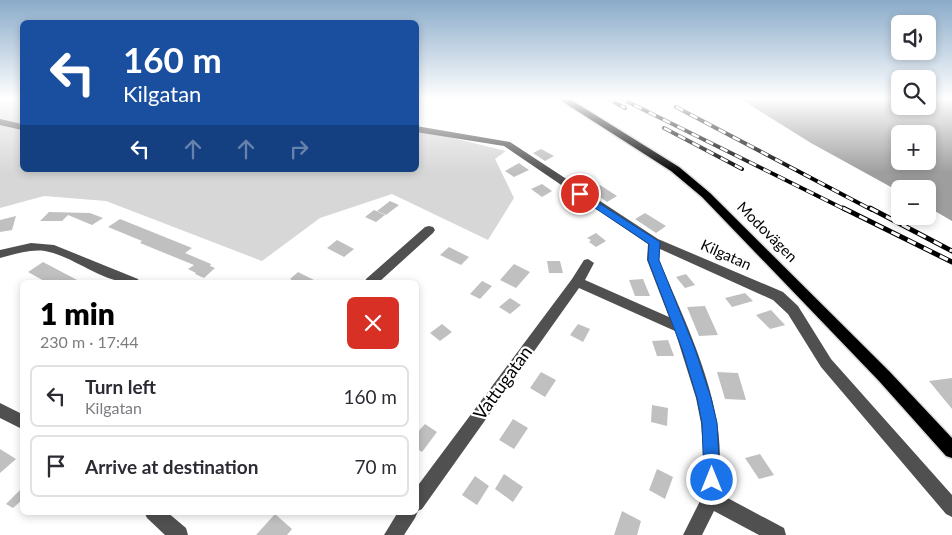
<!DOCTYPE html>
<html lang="en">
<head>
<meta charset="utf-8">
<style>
  body { margin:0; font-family:Lato,sans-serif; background:#f2f2f3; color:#2b2b33; height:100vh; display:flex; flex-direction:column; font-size:19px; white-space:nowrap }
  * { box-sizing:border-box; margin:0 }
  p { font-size:16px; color:#7c7c81 }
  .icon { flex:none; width:28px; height:28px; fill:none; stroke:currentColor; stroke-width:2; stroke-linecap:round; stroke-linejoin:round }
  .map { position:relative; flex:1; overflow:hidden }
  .side { position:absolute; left:20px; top:280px; width:399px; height:235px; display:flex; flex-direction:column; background:#fff; border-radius:8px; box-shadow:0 2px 8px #0003 }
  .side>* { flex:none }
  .guide { position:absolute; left:20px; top:20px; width:399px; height:152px; border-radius:8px; box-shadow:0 2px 8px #0003; background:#1a4fa0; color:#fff; overflow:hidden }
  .buttons { position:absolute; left:891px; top:15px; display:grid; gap:10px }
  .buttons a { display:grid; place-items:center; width:45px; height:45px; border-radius:8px; background:#fff; box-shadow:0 2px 8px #0003; font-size:25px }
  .pin { position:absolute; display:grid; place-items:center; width:42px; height:42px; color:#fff; margin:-21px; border:2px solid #fff; border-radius:50%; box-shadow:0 1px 5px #0007 }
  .me { position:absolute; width:55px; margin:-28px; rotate:0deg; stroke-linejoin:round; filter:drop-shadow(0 0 4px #0008) }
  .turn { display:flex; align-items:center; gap:18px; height:105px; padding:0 20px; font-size:22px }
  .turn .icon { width:65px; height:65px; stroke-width:2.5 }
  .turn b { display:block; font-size:35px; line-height:42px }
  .lanes { display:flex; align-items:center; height:48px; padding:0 20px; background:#0003; justify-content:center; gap:25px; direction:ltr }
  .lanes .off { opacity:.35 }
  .round { display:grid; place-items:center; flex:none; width:52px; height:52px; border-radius:8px; background:#f2f2f3 }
  .summary { display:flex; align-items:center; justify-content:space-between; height:85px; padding:0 20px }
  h1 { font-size:30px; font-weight:800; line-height:38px; color:#000 }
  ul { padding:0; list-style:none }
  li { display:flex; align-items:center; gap:15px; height:62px; margin:0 10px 8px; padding:0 10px; border:2px solid #e1e1e2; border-radius:8px }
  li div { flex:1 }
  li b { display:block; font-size:19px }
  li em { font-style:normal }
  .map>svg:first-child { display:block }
  .green { fill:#d7d7d7 }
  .water { fill:#9e9e9e; fill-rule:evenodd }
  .building { fill:#c0c0c0 }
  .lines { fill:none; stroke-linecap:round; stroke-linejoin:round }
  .major-casing { stroke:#dbdbdb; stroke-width:3 }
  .minor { fill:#505050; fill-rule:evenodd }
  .major { fill:#000; fill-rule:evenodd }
  .rail-far1-casing { stroke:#000; stroke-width:4 }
  .rail-casing { stroke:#000; stroke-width:5 }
  .rail-far1 { stroke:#fff; stroke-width:2.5; stroke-dasharray:8; stroke-linecap:butt }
  .rail { stroke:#fff; stroke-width:3; stroke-dasharray:9; stroke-linecap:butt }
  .route { fill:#1a73e8; stroke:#114b97 }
  .labels { text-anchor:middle; stroke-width:4.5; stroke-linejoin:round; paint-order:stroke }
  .street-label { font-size:15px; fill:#000; stroke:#fff }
  .near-street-label { font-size:18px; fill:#000; stroke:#fff }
</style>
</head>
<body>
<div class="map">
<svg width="952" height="535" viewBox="0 0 952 535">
  <rect width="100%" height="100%" fill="#fff"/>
  <path class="green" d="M0,98H22V170H416V129L506,151L495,159L514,198L488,240L392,194L320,218L262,261L106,201L44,196L0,208Z"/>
  <path class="water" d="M739,98H900V106H928V98H952V221L928,207V189H900V192L811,143ZM900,134H928V161H900Z"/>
  <path class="building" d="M541,149L554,156L545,161L533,153Z
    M519,163L529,170L514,177L505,171Z
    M542,184L552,191L542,197L531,189Z
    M600,185L617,196L607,202L590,190Z
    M390,201L399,205L386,215L377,211Z
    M374,210L385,215L376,222L365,217Z
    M49,212L90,213L103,218L92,225L68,215L62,221H40Z
    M645,213L666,226L656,233L635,219Z
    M16,216L12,230L0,232V220Z
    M120,219L192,248L185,253L211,264L210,266L215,268L204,278L195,274L196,273L188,269L194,265L140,243L142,241L108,227Z
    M596,233L606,241L596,247L589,242L591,240L587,238Z
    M337,240L354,249L344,257L327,248Z
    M449,247L469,257L461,265L440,255Z
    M547,261H560L563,273H549Z
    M43,262L81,282H46L28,272Z
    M514,264L530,272L516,288L500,280Z
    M298,272L318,282H296L290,279Z
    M686,274L695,285L685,288L676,277Z
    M643,279L650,296H635L629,280Z
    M482,281L492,286L480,299L470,294Z
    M745,293L753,301L732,307L725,298Z
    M510,298L521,305L510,314L499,307Z
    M705,306L718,335L699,336L687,307Z
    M771,310L785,325L770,329L756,315Z
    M442,324L452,332L440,341L430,333Z
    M578,324L590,329L583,342L570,335Z
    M668,340L674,356H657L652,341Z
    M541,372L556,380L545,397L530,388Z
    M717,372L738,373L746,400L725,399Z
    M952,378V409L929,381Z
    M652,405L668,408L667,426L651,422Z
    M513,419L528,428L514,449L499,440Z
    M425,424L437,432L422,452L416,448V434Z
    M0,449L16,459L0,473Z
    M760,454L774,475L759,479L745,458Z
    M657,469L673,477L665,499L649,490Z
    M504,474L523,487L513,502L495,489Z
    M475,476L489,486L477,505L462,495Z
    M22,488V500L13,508L6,504Z
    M622,511L641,521L637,535H614Z
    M275,514L292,529L287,535H256Z"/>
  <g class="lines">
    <g class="major-casing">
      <path id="major" d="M557,98H568L679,167L710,193L889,371L952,438V458L946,456L879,381L702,197L671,171Z"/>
    </g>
    <path class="minor" d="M0,119L22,124V130L0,125Z
      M416,126L510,142L658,239L783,292L798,306L831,359L952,495V517L946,514L821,367L788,314L773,300L660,249L659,260C681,312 707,365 717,422C721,446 720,470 720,494L784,528L786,535H759L714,511L702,535H683L702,497L704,461L701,423L696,398L675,331L579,288L422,509L418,511L415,518L404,535H384L398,512H416V488L572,279L584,260L588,259L594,263L585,280L669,317L647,260L648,244L504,146L416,132Z
      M429,226L433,227L435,230L433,233L379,282H365L366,279L425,227Z
      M31,243L54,245L138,279L139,282C106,287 77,257 45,251C30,249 15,254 0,258V250Z
      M0,403L22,414V429L0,418Z
      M144,512H167L186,528L188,535H165L147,518Z"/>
    <use href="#major" class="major"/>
    <g class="rail-far1-casing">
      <path id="rail-far1" d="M607,98L625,108
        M620,98L846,210
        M676,107L872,210
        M664,128L742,169"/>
    </g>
    <g class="rail-casing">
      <path id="rail" d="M843,208L952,262
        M870,208L952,251"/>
    </g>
    <use href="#rail-far1" class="rail-far1"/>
    <use href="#rail" class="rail"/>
  </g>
  <linearGradient id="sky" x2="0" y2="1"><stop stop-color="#8aabca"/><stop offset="0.57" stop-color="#fff"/><stop offset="1" stop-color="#fff" stop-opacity="0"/></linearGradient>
  <rect width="952" height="173" fill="url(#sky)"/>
  <path class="route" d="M580,191L660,242L659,260L695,349L711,398L717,423L720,480L717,485L712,488L706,485L704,480L702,423L697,398L682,349L648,260L649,244L577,196L576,194Z"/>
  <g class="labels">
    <g class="street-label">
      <text transform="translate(767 232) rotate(45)" y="5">Modovägen</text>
      <text transform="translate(726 255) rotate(24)" y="5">Kilgatan</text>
    </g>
    <g class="near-street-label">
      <text transform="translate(503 383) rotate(-54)" y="6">Vattugatan</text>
    </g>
  </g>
</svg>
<div class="buttons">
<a><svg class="icon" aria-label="sound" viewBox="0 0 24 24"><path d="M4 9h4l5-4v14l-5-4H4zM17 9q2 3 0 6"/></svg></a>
<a><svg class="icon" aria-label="search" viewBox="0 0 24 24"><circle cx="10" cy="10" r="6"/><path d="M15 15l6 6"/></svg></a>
<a>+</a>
<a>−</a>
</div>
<div class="pin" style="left:580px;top:194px;background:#d93025"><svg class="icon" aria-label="arrive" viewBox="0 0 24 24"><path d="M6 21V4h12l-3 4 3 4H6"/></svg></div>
<svg class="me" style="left:712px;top:480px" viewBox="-20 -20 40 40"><circle r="17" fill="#1a73e8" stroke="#fff" stroke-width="3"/><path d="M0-11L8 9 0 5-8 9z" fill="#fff"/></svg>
<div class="guide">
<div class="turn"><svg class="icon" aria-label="left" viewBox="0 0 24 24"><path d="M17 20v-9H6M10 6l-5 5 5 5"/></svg><div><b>160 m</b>Kilgatan</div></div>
<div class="lanes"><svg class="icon" aria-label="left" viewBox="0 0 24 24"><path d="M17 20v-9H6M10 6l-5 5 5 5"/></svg><svg class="icon off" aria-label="ahead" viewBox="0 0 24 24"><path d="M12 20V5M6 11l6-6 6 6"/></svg><svg class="icon off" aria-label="ahead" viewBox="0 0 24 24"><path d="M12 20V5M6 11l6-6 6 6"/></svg><svg class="icon off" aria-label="right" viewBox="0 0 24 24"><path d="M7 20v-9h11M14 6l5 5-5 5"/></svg></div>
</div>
<section class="side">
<div class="summary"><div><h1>1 min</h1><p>230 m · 17:44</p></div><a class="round" style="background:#d93025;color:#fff"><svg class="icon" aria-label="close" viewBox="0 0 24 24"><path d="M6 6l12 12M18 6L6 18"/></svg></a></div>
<ul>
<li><svg class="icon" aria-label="left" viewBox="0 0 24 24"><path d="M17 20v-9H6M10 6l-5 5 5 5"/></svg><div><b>Turn left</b><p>Kilgatan</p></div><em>160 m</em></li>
<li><svg class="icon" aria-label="arrive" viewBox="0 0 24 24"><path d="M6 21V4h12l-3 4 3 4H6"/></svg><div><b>Arrive at destination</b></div><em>70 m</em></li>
</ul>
</section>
</div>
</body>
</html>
